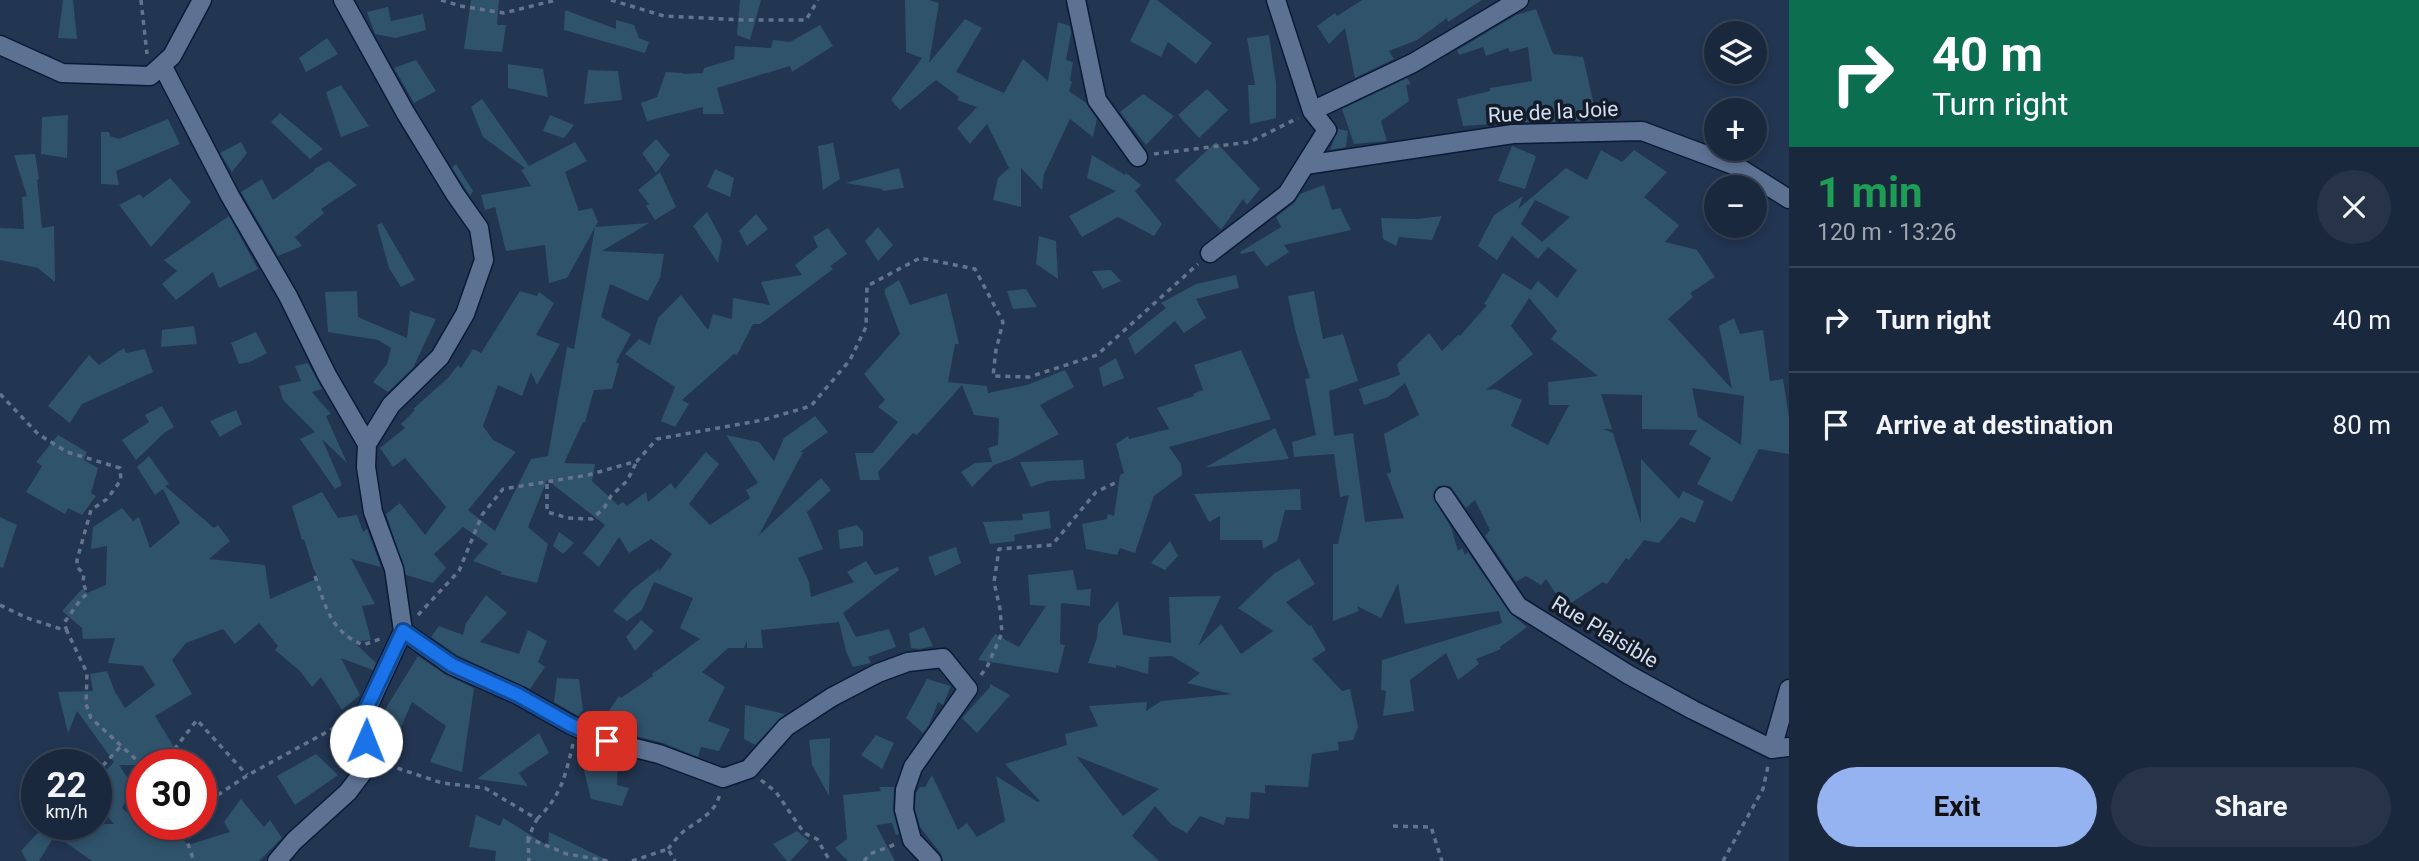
<!DOCTYPE html>
<html lang="en">
<head>
<meta charset="utf-8">
<style>
  body { margin:0; font-family:Roboto,sans-serif; background:#273448; color:#f1f3f6; height:100vh; display:flex; flex-direction:column; font-size:26px; white-space:nowrap }
  * { box-sizing:border-box; margin:0 }
  p { font-size:23px; color:#9fa6b0 }
  .icon { flex:none; width:38px; height:38px; fill:none; stroke:currentColor; stroke-width:2; stroke-linecap:round; stroke-linejoin:round }
  .map { position:relative; flex:1; overflow:hidden }
  .drawer { display:flex; flex-direction:column; background:#1a283d; width:630px }
  .drawer>* { flex:none }
  .top-card { background:#0b6e4f; color:#fff; overflow:hidden }
  .fabs { position:absolute; left:1704px; top:21px; display:grid; gap:14px }
  .fabs a { display:grid; place-items:center; width:63px; height:63px; border-radius:50%; background:#1a283d; box-shadow:0 4px 10px #0003,0 0 0 2px #384457; font-size:35px }
  .speed { position:absolute; left:21px; top:749px; display:flex; gap:14px; font-size:35px; font-weight:700; text-align:center }
  .speed>* { display:grid; place-content:center; width:91px; height:91px; border-radius:50%; background:#1a283d; box-shadow:0 4px 10px #0003,0 0 0 2px #384457; line-height:1 }
  .speed small { font-size:18px; font-weight:400 }
  .speed .limit { border:10px solid #d22; background:#fff; color:#111 }
  .pin { position:absolute; display:grid; place-items:center; width:60px; height:60px; color:#fff; margin:-30px; border-radius:14px; box-shadow:0 4px 10px #0006 }
  .me { position:absolute; width:77px; margin:-38px; rotate:1deg; stroke-linejoin:round; filter:drop-shadow(0 0 5px #0008) }
  .turn { display:flex; align-items:center; gap:24px; height:147px; padding:0 28px; font-size:32px }
  .turn .icon { width:91px; height:91px; stroke-width:2.5 }
  .turn b { display:block; font-size:49px; line-height:60px }
  .round { display:grid; place-items:center; flex:none; width:74px; height:74px; border-radius:37px; background:#273448 }
  .overview { display:flex; align-items:center; justify-content:space-between; height:119px; padding:0 28px }
  h1 { font-size:42px; font-weight:700; line-height:52px; color:#1e9e55 }
  .primary-button { display:flex; gap:14px; margin-top:auto; padding:14px 28px }
  .primary-button a { flex:1; height:80px; border-radius:42px; background:#95b2f1; color:#111; font-size:28px; font-weight:700; line-height:80px; text-align:center }
  .primary-button a+a { background:#273448; color:#f1f3f6 }
  ul { padding:0; list-style:none }
  li { display:flex; align-items:center; gap:21px; height:105px; padding:0 28px; border-top:2px solid #384457 }
  li div { flex:1 }
  li b { display:block; font-size:26px }
  li em { font-style:normal }
  main { display:flex; flex:1; min-height:0 }
  .map>svg:first-child { display:block }
  .building { fill:#2f536b; fill-rule:evenodd }
  .lines { fill:none; stroke-linecap:round; stroke-linejoin:round }
  .minor-casing { stroke:#0a1b36; stroke-width:21 }
  .path { stroke:#64748d; stroke-width:3.5; stroke-dasharray:5 5; stroke-linecap:butt }
  .minor { stroke:#5d7293; stroke-width:18 }
  .route-casing { stroke:#114b97; stroke-width:18 }
  .route { stroke:#1a73e8; stroke-width:12 }
  .labels { text-anchor:middle; stroke-width:7; stroke-linejoin:round; paint-order:stroke }
  .street-label { font-size:21px; fill:#d1ddf0; stroke:#141c29 }
</style>
</head>
<body>
<main>
<div class="map">
<svg width="1789" height="861" viewBox="0 0 1789 861">
  <rect width="100%" height="100%" fill="#223551"/>
  <path class="building" d="M63,0H73L77,39L58,38Z
    M471,0H499L497,25H506L502,52L464,49Z
    M740,0H761L750,40L737,35Z
    M905,0H929L939,3L929,63L965,19L982,28L956,72L1004,93L1023,59L1048,81L1058,22L1070,26L1071,33L1066,60L1073,62L1070,81L1072,82L1069,91L1086,103L1097,119L1093,137L1070,119L1044,174L1042,190L1021,168V207L993,200L998,178L1009,168L987,124L970,144L957,128L977,107L957,100L959,97L936,80L900,110L891,100L922,58L906,52Z
    M1150,0H1157L1212,43L1196,64L1168,42L1161,57L1130,41Z
    M1362,0H1482L1448,22L1447,18L1417,40L1389,51L1394,59L1355,78L1345,28L1329,44L1317,26L1335,13L1337,16Z
    M388,7L391,21L423,14L426,30L396,38L375,34L367,12Z
    M1536,9L1553,54L1583,57L1597,118L1583,121L1521,122L1463,126L1457,99L1490,91V88L1532,81L1528,47L1510,52L1508,48L1486,56L1483,47L1459,55L1457,50L1516,15Z
    M565,10L616,29V20L634,25L639,38L649,42L645,53L564,30Z
    M820,25L833,46L792,72L790,66L717,88L724,114H703V107L647,121L641,103L657,97L666,72L683,73V74L703,73L704,68L734,59L735,46L771,48L773,40L790,42Z
    M1269,35L1276,84V118L1250,124L1248,85H1255L1247,38Z
    M327,38L338,54L306,72L299,58Z
    M416,60L436,91L414,103L394,68Z
    M508,64L543,69L548,97L508,88Z
    M588,70L618,71L622,100L584,104Z
    M1407,78L1411,84L1406,85L1409,101L1381,121L1387,141L1354,144L1342,109Z
    M341,85L369,126L341,137L326,92Z
    M1207,89L1228,110L1199,138L1178,115Z
    M1143,94L1174,116L1146,145L1120,112Z
    M482,99L529,166L575,142L587,161L565,172L579,211L592,208L598,222L567,278L549,283L545,245L506,251L495,207L485,210L481,195L531,186L521,170L525,168L483,137L471,107Z
    M280,113L323,149L310,159L271,122Z
    M68,115L67,158L41,154L42,117Z
    M550,115L574,125L564,138L543,131Z
    M168,119L180,144L116,171L119,185L101,184V132H109L110,136L119,139Z
    M1338,129L1348,131L1346,147L1330,150Z
    M656,139L670,155L656,173L642,153Z
    M241,142L247,153L232,172L220,153Z
    M1216,142L1260,189L1247,205L1243,199L1221,230L1175,180Z
    M833,143L840,179L823,190L818,146Z
    M1512,146L1536,156L1525,189L1498,181Z
    M1601,150L1622,162L1634,150L1667,172L1644,197L1679,225L1665,242L1697,250L1715,277L1690,293L1693,297L1668,319L1732,389L1719,326L1734,318L1740,334L1763,330L1770,381L1783,379L1789,417V454L1759,449L1732,502L1697,484L1711,458L1689,444L1697,430L1642,429V395L1601,394L1612,429H1603L1613,433L1641,523V459L1679,499L1683,491L1704,501L1695,523L1681,517L1659,543L1644,540L1629,560L1626,558L1607,584L1603,582L1565,607L1546,579L1541,585L1526,576L1516,582L1485,536L1490,530L1475,500L1466,508L1450,486H1438L1434,492L1433,497L1451,527L1458,551L1462,548L1465,555L1468,552L1509,612L1527,627L1500,647L1501,649L1476,659L1479,664L1458,680L1446,653L1410,680L1414,711L1383,716L1386,691L1381,690L1382,660L1502,623L1499,611L1405,624L1398,583L1381,618L1357,606L1359,611L1333,621V544H1338L1349,495L1340,497L1334,454L1294,457L1292,442L1316,435L1305,379L1310,378L1296,333L1288,296L1314,291L1323,339L1343,334L1358,381L1329,391L1334,436L1353,433L1365,522L1404,518L1387,474L1391,472L1384,434L1419,415L1405,383L1388,397L1364,405L1359,389L1400,375L1397,364L1429,333L1442,351L1458,335L1460,336L1487,305L1484,304L1503,273L1531,290L1538,281L1557,298L1577,270L1548,247L1538,259L1512,236L1497,260L1478,246L1494,215L1523,196L1518,209L1566,168L1587,180ZM1535,200L1570,217L1542,242L1521,224ZM1529,298L1557,331L1551,339L1598,376L1548,382L1549,405H1569L1548,445L1511,426L1522,400L1495,389L1486,390L1533,354L1511,326ZM1692,388L1744,396L1741,445L1698,417Z
    M35,154L39,179L37,180L42,228L54,226L55,282L38,268L0,260V228L24,229L22,197L27,196L14,155Z
    M1092,155L1125,175L1126,173L1141,185L1135,191L1162,224L1154,236L1118,217L1082,237L1069,216L1116,191L1087,178Z
    M329,161L357,185L321,209L324,213L295,237L302,246L278,256L241,192L262,179L273,200L315,170L314,169Z
    M456,164L473,191L470,196L452,168Z
    M899,168L904,188L883,191L882,189L846,183Z
    M715,169L734,178L730,197L707,187Z
    M660,172L676,207L655,220L646,206L649,204L638,190Z
    M170,178L191,202L151,247L119,205L140,194L143,198Z
    M1324,185L1332,210L1340,208L1351,230L1284,245L1289,252L1266,267L1254,251L1241,254L1240,252L1281,227L1276,217L1294,203L1300,194Z
    M707,212L722,240L718,263L693,226Z
    M756,214L768,229L747,246L739,231Z
    M229,216L258,269L219,288L213,272L176,300L162,284L177,271L164,260Z
    M1442,216L1432,240L1399,237L1396,246L1383,239L1381,218L1417,219Z
    M382,223L415,280L401,287L389,268L377,225Z
    M649,223L602,251L664,254L660,278L648,301L610,284L601,317L631,334L616,362L619,364L612,389L594,390L585,422H583L564,463L595,464L592,481L618,505L623,502L627,506L646,492L648,502L671,483L675,489L706,452L719,464L689,504L710,525L750,498L746,490L758,483L726,435L759,442L774,461L784,438L815,416L828,432L800,452H803L759,535L821,478L831,490L807,512L823,549L798,558L809,582L811,597L854,582L847,572L866,561L875,575L898,567L899,570L843,613L856,637L889,629L896,647L868,657L871,663L853,667L846,651L839,622L761,630L763,648H747V641L744,648H728L702,672L725,687L708,721L730,729L719,751L701,747L698,757L663,743L611,730L599,725L619,696L621,698L653,676L652,674L700,639L680,628L693,598L654,582L642,610L627,621L613,611L633,589L660,568L658,573L672,554L651,539L629,553L619,537L599,567L583,553L605,525L547,480L528,527L548,544L537,583L500,574L502,572L473,561L488,544L463,527L434,554L446,568L433,583L406,575L386,514L400,503L425,535L446,507L405,458L393,467L380,448L405,428L401,424L415,410L413,409L448,378L458,365L461,368L473,349L481,353L520,291L537,296L539,292L554,303L536,335L560,344L537,385L531,372L522,396L498,385L483,426L493,440L516,452L468,510L495,531L531,459L548,456L567,347L574,349L595,227Z
    M878,227L893,245L878,261L865,241Z
    M828,228L847,254L830,266L833,269L760,324H753L737,355L734,354L682,400L689,404L675,427L661,421L675,387L625,354L639,339L650,345L658,318L681,295L708,330L713,314L732,319L733,298L770,305L761,282L802,275L795,265L818,247L813,237Z
    M1039,236L1056,241L1058,279L1036,264Z
    M1111,270L1121,281L1103,289L1092,271Z
    M1236,275L1239,288L1196,299L1206,318L1184,333L1175,321L1135,355L1128,338L1166,308L1161,303L1196,284Z
    M899,280L910,305L947,293L959,344H955L948,382L987,386L988,393L1027,385L1065,370L1074,387L1040,405L1059,434L1011,459L994,465L972,487L961,472L975,463L992,462L988,448L998,445L999,418L974,415L962,385L917,435L913,433L878,472L880,480H860L855,453H873L898,422L878,407L885,400L864,374L900,334L885,294V289Z
    M1026,289L1037,307L1013,309L1007,291Z
    M357,291L358,317L407,338L410,311L436,319L413,368L388,392L373,382L387,364L391,348L378,340L328,332L325,292Z
    M194,326L197,344L161,347L162,330Z
    M256,332L267,353L250,362L239,364L231,343Z
    M124,348L126,353L145,349L153,372L82,404L70,423L48,406L89,355L99,365Z
    M1241,350L1271,419L1169,447L1181,464L1182,475L1154,496L1135,553L1120,548L1117,555L1086,549L1082,524L1107,519L1108,514L1114,516L1120,475L1124,473L1116,444L1128,436L1129,439L1169,429L1157,408L1194,396L1193,394L1203,390L1194,365Z
    M1116,358L1124,378L1103,387L1099,368Z
    M308,363L322,389L312,392L331,414L326,416L347,463L322,439L342,485L335,489L300,439L315,432L283,400L279,386L301,381L295,366Z
    M162,406L174,427L164,433L136,460L122,440L149,422L145,415Z
    M236,410L242,424L220,437L210,421Z
    M1275,428L1289,459L1206,467Z
    M58,435L87,452L84,460L98,468L91,493L96,496L82,515L68,508L65,514L26,492L42,466L36,462Z
    M149,456L169,484L165,486L214,528L218,525L230,541L209,559L265,565L270,599L318,578L313,568L304,539L302,540L292,506L322,492L338,518L357,515L363,532L367,529L381,567L351,559L375,604L362,606L371,640L354,642L376,663L373,670L341,658L360,695L342,710L321,677L312,687L300,671L275,650L278,646L259,623L235,644L223,629L186,643L172,660L192,694L155,716L185,765H119L133,786L122,808L148,831L153,824H168L188,845L230,832L224,822L241,799L264,827L270,820L282,838L259,861H92L55,835L39,861H27L21,851L43,827L40,824H114L96,803V781L114,762L77,711L68,733L58,692L93,691L90,674L107,671L115,692L125,708L155,685L143,666L108,663L115,638L83,639L82,628L62,611L82,589L87,593L106,585L107,546L91,549L93,527L122,508L133,521L139,517L150,548L180,523L163,489L155,495L137,467Z
    M1083,460L1085,479L1048,481L1031,487L1020,462Z
    M1300,489L1301,510H1285L1277,541L1263,549L1262,540H1220V516L1209,522L1194,494Z
    M1049,511L1051,528L1014,535L1015,541L990,544L983,522L1023,520L1022,514Z
    M0,517L17,525L3,568L0,567Z
    M857,525L863,532V546L840,549L838,530Z
    M559,532L574,543L563,554L553,546Z
    M1170,541L1178,556L1165,570L1151,563Z
    M956,547L961,563L935,576L928,557Z
    M1299,559L1315,584L1286,602L1309,626L1311,625L1326,650L1312,659L1342,691L1350,689L1358,727L1353,740L1338,742L1339,750L1312,754L1308,787L1265,785V793L1251,792L1249,819L1226,817L1224,825L1200,816L1187,833L1172,825L1155,806L1132,836L1159,861H943L941,854L920,827L915,809L916,793L920,787H925L932,775L958,830L967,823L977,837L1005,821L996,776L1038,802L1040,801L1005,764L1067,745L1065,734L1098,726L1089,706L1147,702L1146,711L1161,701L1232,694L1187,683L1200,673L1172,656L1149,657L1148,674L1116,665V668L1088,663L1097,638L1098,625L1118,601L1123,635L1171,643L1169,597L1221,596L1198,646L1221,624L1241,654L1273,631L1238,608L1275,573ZM1076,756L1159,789L1123,816Z
    M1073,570L1077,590L1091,589L1090,606L1061,603L1060,644L1065,645L1058,673L978,660L995,634L1019,647L1046,606L1030,605L1028,575Z
    M486,595L507,613L480,642L519,654L528,630L547,641L538,662L545,667L530,689L457,655L431,637L439,626L463,635L466,623Z
    M641,620L654,631L635,651L626,637Z
    M924,627L933,646L920,649L911,648L909,633Z
    M418,656L446,675L474,688L462,772L430,762L446,726L412,702L401,727L381,716Z
    M557,678L579,679L583,710L578,716L554,702Z
    M927,679L951,686L943,705L938,702L929,725L923,733L906,718Z
    M990,684L1010,695L977,733L962,718L990,687Z
    M745,705L785,714L755,745L744,739Z
    M539,733L549,753L519,773L528,786L477,779Z
    M876,735L894,743L882,769L861,755Z
    M830,738L829,796L812,765L809,740Z
    M579,750L618,760L617,785L629,788L622,806L591,799Z
    M316,754L338,775L295,805L277,776Z
    M879,787H894L893,810L899,834L896,835L892,823L876,825L895,861H848L835,848L847,839L843,795L881,791Z
    M476,815L500,826L503,818L548,846L549,832L609,861H495L496,851L469,847Z
    M797,831L809,841L790,861H787L773,844Z"/>
  <g class="lines">
    <g class="minor-casing">
      <path id="minor" d="M1076,0L1097,100L1138,157
        M0,45L62,73L150,76L172,56L202,0
        M162,65L230,196L288,296L327,375L367,444
        M1312,111L1413,63L1519,0
        M1305,165L1513,134L1642,131L1736,166L1789,199
        M1210,253L1287,194L1327,130L1312,111L1276,0
        M1444,496L1518,606L1629,675L1693,710L1772,749L1789,747
        M403,631L451,665L518,695L571,725L607,741L659,754L723,778L749,769L786,727L832,697L878,673L908,662L943,658L968,689L913,767L905,790L904,810L912,840L932,861
        M1772,749L1789,689
        M277,861L294,841L348,792L372,760L361,722L403,631L394,569L373,512L366,467L367,444L391,405L440,357L465,314L484,260L479,228L455,194L405,112L343,0"/>
    </g>
    <path class="path" d="M141,0L147,54
      M441,0L461,6L504,13L556,0
      M611,0L664,16L744,20H806L818,0
      M1154,154L1250,142L1298,118
      M0,394L38,434L67,452L120,468L121,480L107,499L91,510L77,560V567L84,574L83,582L87,594L81,599L64,623L67,631
      M547,484V512L568,518L592,519L604,508L611,496L627,481L637,461
      M315,576C326,607 330,631 363,645L380,639
      M0,605L27,618L67,631L87,673L86,704L91,718L142,765
      M418,615L459,571L482,515L503,489L588,475L637,461L657,439L763,420L811,406L850,360L866,327L867,286L920,258L975,269L1003,322L996,350L993,376L1029,377L1097,355L1198,264
      M981,675L987,667L1002,633L1000,609L994,582L999,549L1052,545L1096,492L1115,483
      M162,765L197,720L247,775
      M388,765L442,783L485,788L537,819L528,838L567,854L608,861
      M96,773L121,746
      M761,780L776,792L804,833L817,839L830,861
      M201,806L248,775L336,727L345,725
      M537,819C561,796 565,777 573,744
      M191,824L187,841L194,861
      M1393,826L1431,827L1442,861
      M528,838L529,861
      M668,849C673,843 678,836 684,831C699,820 716,813 720,793
      M632,861L668,849L675,861
      M864,861L870,854L896,844
      M1723,861L1763,789L1768,766"/>
    <use href="#minor" class="minor"/>
  </g>
  <g class="lines">
    <g class="route-casing">
      <path id="route" d="M366,741L360,722L403,631L452,665L518,695L571,725L607,741"/>
    </g>
    <use href="#route" class="route"/>
  </g>
  <g class="labels">
    <g class="street-label">
      <text transform="translate(1553 112) rotate(-3)" y="7">Rue de la Joie</text>
      <text transform="translate(1605 632) rotate(31)" y="7">Rue Plaisible</text>
    </g>
  </g>
</svg>
<div class="fabs">
<a><svg class="icon" aria-label="layers" viewBox="0 0 24 24"><path d="M12 4l9 5-9 5-9-5zM3 14l9 5 9-5"/></svg></a>
<a>+</a>
<a>−</a>
</div>
<div class="speed"><div>22<small>km/h</small></div><div class="limit">30</div></div>
<div class="pin" style="left:607px;top:741px;background:#d93025"><svg class="icon" aria-label="arrive" viewBox="0 0 24 24"><path d="M6 21V4h12l-3 4 3 4H6"/></svg></div>
<svg class="me" style="left:366px;top:741px" viewBox="-20 -20 40 40"><circle r="19" fill="#fff"/><path d="M0-13L10 11 0 6-10 11z" fill="#1a73e8"/></svg>
</div>
<section class="drawer">
<div class="top-card">
<div class="turn"><svg class="icon" aria-label="right" viewBox="0 0 24 24"><path d="M7 20v-9h11M14 6l5 5-5 5"/></svg><div><b>40 m</b>Turn right</div></div>
</div>
<div class="overview"><div><h1>1 min</h1><p>120 m · 13:26</p></div><a class="round"><svg class="icon" aria-label="close" viewBox="0 0 24 24"><path d="M6 6l12 12M18 6L6 18"/></svg></a></div>
<ul>
<li><svg class="icon" aria-label="right" viewBox="0 0 24 24"><path d="M7 20v-9h11M14 6l5 5-5 5"/></svg><div><b>Turn right</b></div><em>40 m</em></li>
<li><svg class="icon" aria-label="arrive" viewBox="0 0 24 24"><path d="M6 21V4h12l-3 4 3 4H6"/></svg><div><b>Arrive at destination</b></div><em>80 m</em></li>
</ul>
<div class="primary-button"><a>Exit</a><a>Share</a></div>
</section>
</main>
</body>
</html>
